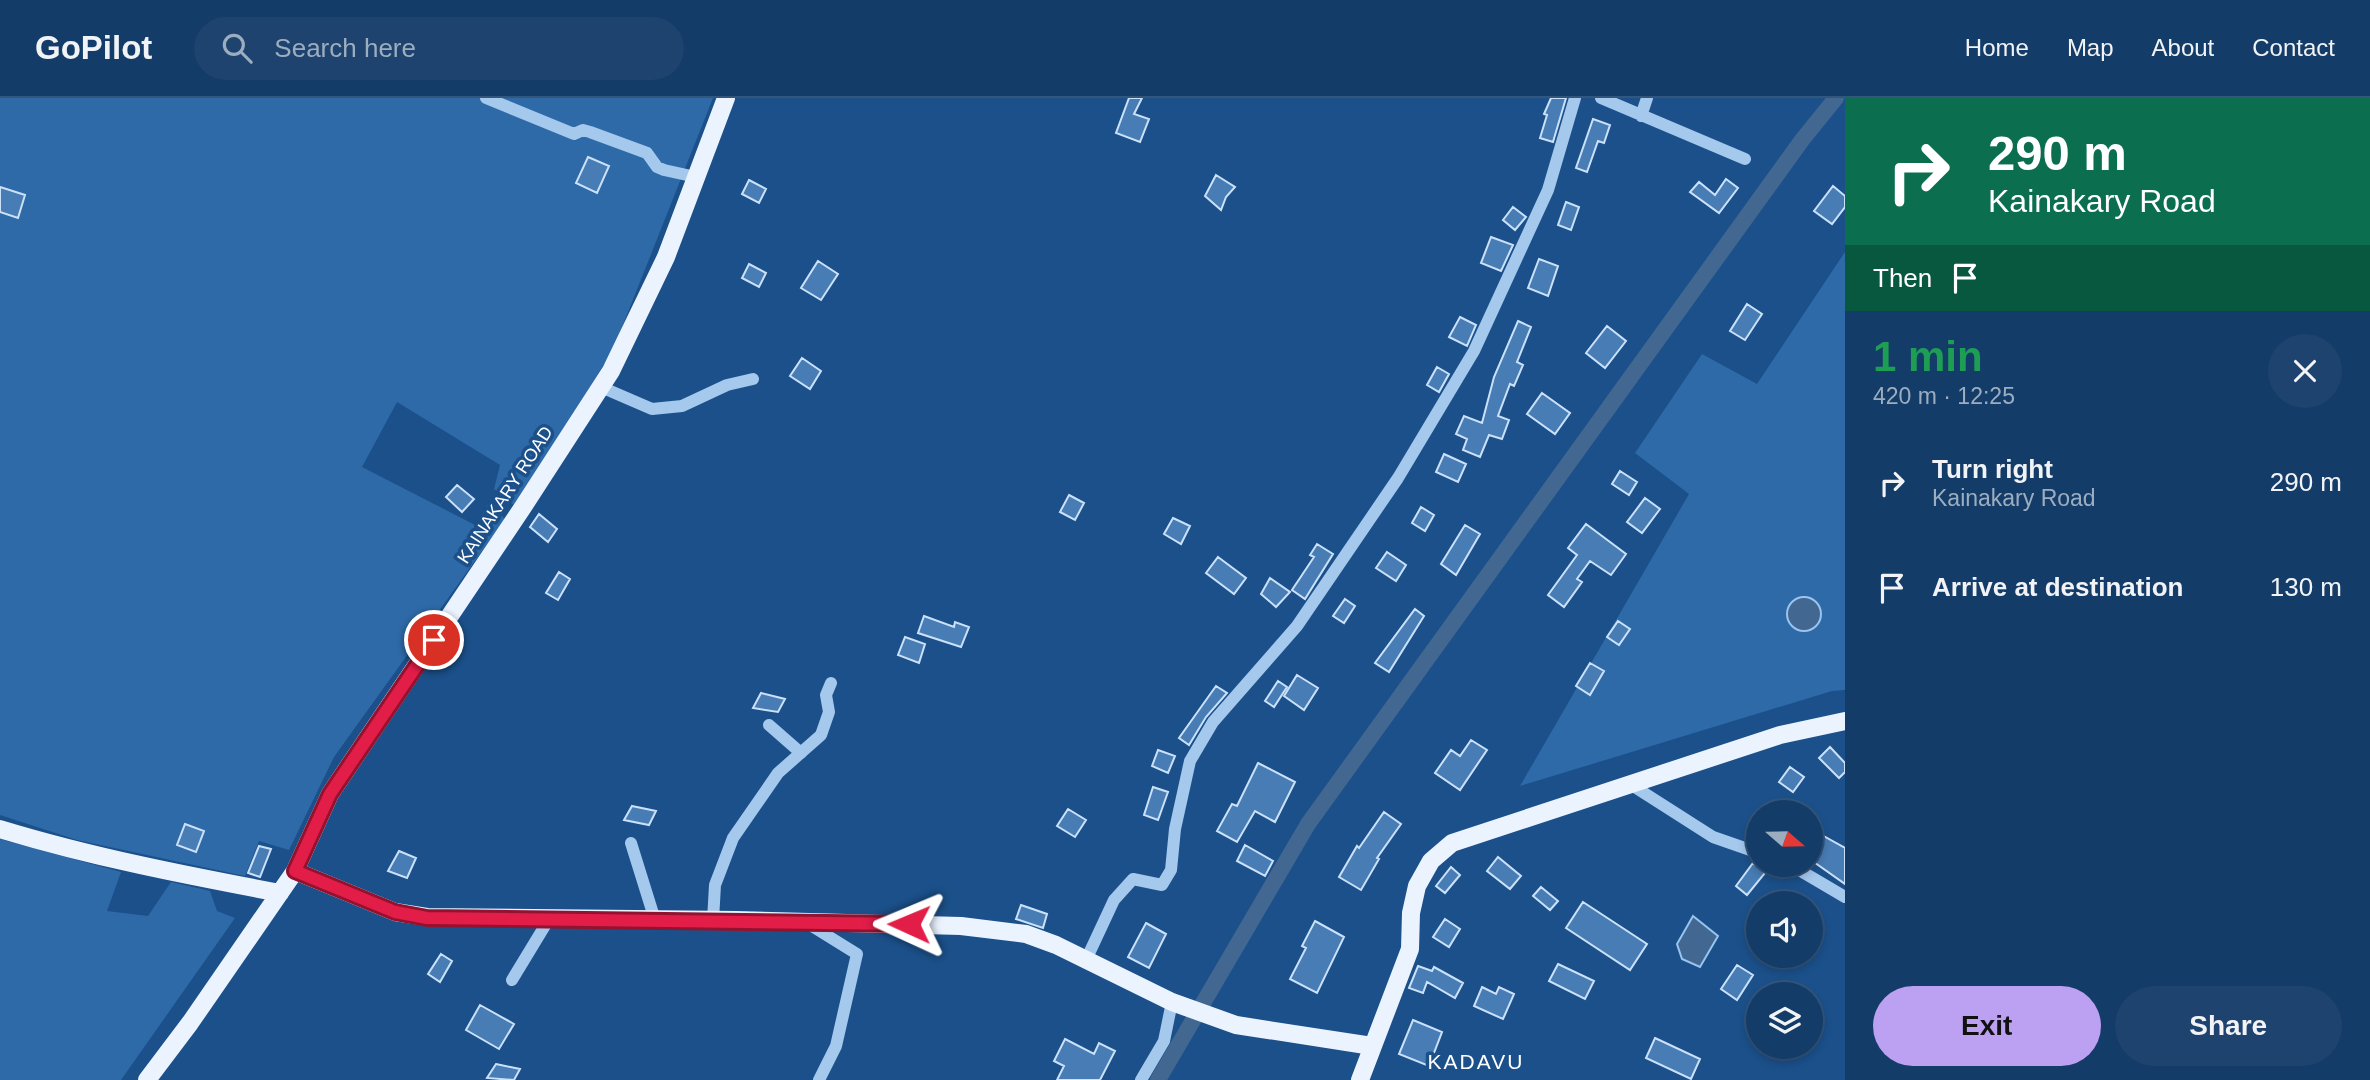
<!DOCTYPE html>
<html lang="en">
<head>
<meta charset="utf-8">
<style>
  body { margin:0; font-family:Helvetica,sans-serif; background:#1d436e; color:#f1f3f6; height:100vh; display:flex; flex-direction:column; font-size:26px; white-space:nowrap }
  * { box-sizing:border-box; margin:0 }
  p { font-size:23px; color:#9dadc0 }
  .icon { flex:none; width:38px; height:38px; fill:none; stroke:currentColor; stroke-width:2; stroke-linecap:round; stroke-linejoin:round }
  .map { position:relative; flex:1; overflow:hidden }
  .sheet { display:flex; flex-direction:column; background:#143c68; width:525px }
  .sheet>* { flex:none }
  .top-card { background:#0b6e4f; color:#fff; overflow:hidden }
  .needle { width:46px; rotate:110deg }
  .tools { position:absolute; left:1746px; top:702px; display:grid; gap:14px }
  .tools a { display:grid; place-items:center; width:77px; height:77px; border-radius:50%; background:#143c68; box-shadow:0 4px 10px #0003,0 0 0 2px #33567c; font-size:35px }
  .pin { position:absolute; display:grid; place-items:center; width:60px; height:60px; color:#fff; margin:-30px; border:4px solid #fff; border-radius:50%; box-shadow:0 2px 7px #0007 }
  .me { position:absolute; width:77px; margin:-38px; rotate:271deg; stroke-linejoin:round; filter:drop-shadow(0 0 5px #0008) }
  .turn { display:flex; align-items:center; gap:24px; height:147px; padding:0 28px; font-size:32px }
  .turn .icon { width:91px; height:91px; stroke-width:2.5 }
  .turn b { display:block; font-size:49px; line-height:60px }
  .then { display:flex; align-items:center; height:66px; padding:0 28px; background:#0003; gap:14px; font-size:26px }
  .round { display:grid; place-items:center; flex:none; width:74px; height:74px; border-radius:37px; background:#1d436e }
  .summary { display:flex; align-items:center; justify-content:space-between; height:119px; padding:0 28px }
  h1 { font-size:42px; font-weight:800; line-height:52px; color:#1e9e55 }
  .action { display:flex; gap:14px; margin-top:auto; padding:14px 28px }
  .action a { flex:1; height:80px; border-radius:42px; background:#bca0f2; color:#111; font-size:28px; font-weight:800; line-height:80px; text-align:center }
  .action a+a { background:#1d436e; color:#f1f3f6 }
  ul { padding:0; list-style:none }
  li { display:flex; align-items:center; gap:21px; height:105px; padding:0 28px }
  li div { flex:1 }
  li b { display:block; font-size:26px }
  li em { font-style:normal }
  header { display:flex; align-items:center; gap:42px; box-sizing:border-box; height:98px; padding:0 35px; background:#143c68; border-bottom:2px solid #33567c }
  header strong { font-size:33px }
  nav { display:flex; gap:38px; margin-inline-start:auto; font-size:24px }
  .search { width:490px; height:63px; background:#1d436e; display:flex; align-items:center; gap:18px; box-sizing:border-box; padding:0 24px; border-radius:38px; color:#9dadc0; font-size:26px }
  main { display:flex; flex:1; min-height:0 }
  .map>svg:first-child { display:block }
  .green { fill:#2e6aa8 }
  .water { fill:#426892; stroke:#98c4ef; stroke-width:2 }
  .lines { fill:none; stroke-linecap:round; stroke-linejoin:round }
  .canal { stroke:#426892; stroke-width:16 }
  .building { fill:#487cb4; stroke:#cae1f9; stroke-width:2 }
  .minor { stroke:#a5c8ed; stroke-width:12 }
  .major { stroke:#ebf3ff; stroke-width:18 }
  .route-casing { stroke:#92132f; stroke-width:18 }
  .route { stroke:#e11d48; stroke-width:12 }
  .labels { text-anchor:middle; stroke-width:7; stroke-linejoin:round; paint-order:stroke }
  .street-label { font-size:18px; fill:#fff; stroke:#1b508a }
  .quarter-label { font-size:21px; letter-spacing:2px; fill:#fff; stroke:#1b508a }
</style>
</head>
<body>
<header>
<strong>GoPilot</strong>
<div class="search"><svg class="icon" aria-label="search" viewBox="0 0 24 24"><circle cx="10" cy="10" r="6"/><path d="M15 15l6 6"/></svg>Search here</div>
<nav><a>Home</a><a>Map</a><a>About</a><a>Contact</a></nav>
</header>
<main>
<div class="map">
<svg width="1845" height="982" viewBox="0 0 1845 982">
  <rect width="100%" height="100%" fill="#1b508a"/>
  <path class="green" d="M0,0H713L613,252L515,408L494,391L500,367L397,304L362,369L477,428L488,405L505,421L334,659L289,752L259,743L245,778L77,742L0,717Z
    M1845,154V592L1832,593L1520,688L1689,396L1635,355L1702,256L1757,286Z
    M0,741L121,774L107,813L148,818L171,784L210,793L217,813L235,820L121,982H0Z"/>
  <path class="water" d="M1787 516a17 17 0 1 1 34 0a17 17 0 1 1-34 0Z
    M1693,818L1718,838L1700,869L1682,861L1677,846Z"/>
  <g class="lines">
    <path class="canal" d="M1158,982L1308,726L1802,42L1836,0"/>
  </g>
  <path class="building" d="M1129,0H1142L1134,16L1149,21L1140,44L1116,35Z
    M1551,0H1566L1553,44L1540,40L1547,17L1544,16Z
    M1593,21L1610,27L1604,45L1598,43L1587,74L1576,70Z
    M588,59L609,68L597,95L576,85Z
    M1216,77L1235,89L1226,99L1221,112L1205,98Z
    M1726,81L1738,90L1719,115L1690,94L1699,84L1715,97Z
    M749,82L766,91L759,105L742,96Z
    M1833,88L1845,98V109L1832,126L1814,113Z
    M0,89L25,97L18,120L0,114Z
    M1566,104L1579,109L1571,132L1558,127Z
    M1513,109L1526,119L1515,132L1503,122Z
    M1491,139L1513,147L1501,173L1481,165Z
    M1539,161L1558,168L1548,198L1528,190Z
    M818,163L838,176L821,202L801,190Z
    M749,166L766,175L759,189L742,180Z
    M1747,206L1762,216L1745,242L1730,233Z
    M1460,219L1476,227L1467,248L1449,239Z
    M1518,223L1531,229L1517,264L1523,267L1514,288L1510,286L1498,318L1509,322L1502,341L1489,337L1480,359L1463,352L1467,341L1456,336L1464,318L1482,325L1494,279Z
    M1607,228L1626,243L1605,270L1586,255Z
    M802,260L821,273L810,291L790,278Z
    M1437,269L1449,276L1439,294L1427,287Z
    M1542,295L1570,315L1555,336L1527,316Z
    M1444,356L1466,366L1458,384L1436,374Z
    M1620,373L1637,384L1629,397L1612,386Z
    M457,387L474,401L462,414L446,399Z
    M1069,397L1084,405L1075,422L1060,414Z
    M1645,400L1660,411L1642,435L1627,424Z
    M1421,409L1434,417L1425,433L1412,425Z
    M539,416L557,431L548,444L530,429Z
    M1173,420L1190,428L1181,446L1164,436Z
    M1586,426L1626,456L1611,477L1590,463L1577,481L1582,484L1564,509L1548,497L1577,457L1568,450Z
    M1465,427L1480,436L1456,477L1441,466Z
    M1317,446L1333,456L1305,501L1292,492L1314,459L1310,457Z
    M1387,454L1406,467L1396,483L1376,470Z
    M1218,459L1246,480L1234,496L1206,475Z
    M559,474L570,481L558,502L546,495Z
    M1270,480L1290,494L1276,509L1261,496Z
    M1345,501L1355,508L1344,525L1333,518Z
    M1415,511L1424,518L1389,574L1375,565Z
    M924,518L954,529L955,524L969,529L961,549L918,535Z
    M1618,523L1630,531L1619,547L1607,539Z
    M905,539L925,546L919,565L898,557Z
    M1590,565L1604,573L1590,597L1576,588Z
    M1297,577L1318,590L1304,612L1284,598Z
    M1278,583L1287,589L1274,609L1265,603Z
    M1216,588L1227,595L1206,619L1189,647L1179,640Z
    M761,595L785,601L778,614L753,610Z
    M1471,642L1487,652L1460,692L1435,675L1451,652L1460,658Z
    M1830,649L1845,665V674L1839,680L1819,660Z
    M1158,652L1175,658L1168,675L1152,668Z
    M1258,665L1295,684L1275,724L1255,713L1237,744L1217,733L1232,706L1237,708Z
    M1790,669L1804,679L1793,694L1779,684Z
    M1153,689L1168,694L1158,722L1144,717Z
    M632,708L656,713L649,727L624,722Z
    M1068,711L1086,722L1075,739L1057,728Z
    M1384,714L1401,726L1377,760L1379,761L1361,792L1339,779L1357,748L1359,750Z
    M185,726L204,733L196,754L177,747Z
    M1811,731L1845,750V786L1811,762Z
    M1245,747L1273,763L1265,778L1237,763Z
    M259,748L271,751L260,779L248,775Z
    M399,753L416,760L407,780L388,773Z
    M1498,759L1521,778L1510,791L1487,773Z
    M1753,765L1765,775L1747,797L1736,788Z
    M1451,769L1460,777L1445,795L1436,788Z
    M1541,789L1558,803L1550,812L1533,798Z
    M1583,804L1647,846L1630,872L1566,830Z
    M1021,807L1047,816L1043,830L1016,821Z
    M1445,821L1460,831L1449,849L1433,839Z
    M1315,823L1344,839L1317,895L1290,881L1306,850L1302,848Z
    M1146,825L1166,836L1149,870L1128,859Z
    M441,856L452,863L440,884L428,876Z
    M1558,866L1594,883L1585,901L1549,883Z
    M1737,867L1753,877L1737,902L1721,891Z
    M1418,868L1432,873L1434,869L1463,885L1455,900L1427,884L1423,895L1409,890Z
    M1482,889L1496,896L1499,889L1514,896L1503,921L1474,908Z
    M480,907L514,926L499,951L466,932Z
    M1413,922L1442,934L1429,968L1399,956Z
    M1655,940L1700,961L1691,981L1646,960Z
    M1065,941L1094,956L1099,945L1115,953L1100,982H1057L1064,968L1054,963Z
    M496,966L520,971L514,982L487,980Z"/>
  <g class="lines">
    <path class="minor" d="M486,0L574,36L583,32L590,34L647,55L657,69L664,72L696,79
      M1601,0L1745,61
      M1641,18L1647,0
      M601,289L652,311L682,308L727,287L753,281
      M769,627L801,655
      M1630,686L1713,739L1759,755
      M631,745L655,822
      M1789,766L1845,799
      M713,822L715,787L733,740L778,675L821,637L829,614L826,597L831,585
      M807,825L857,856L836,948L819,982
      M1086,862L1114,802L1133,781L1162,787L1171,772L1175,731L1190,663L1213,624L1297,528L1398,380L1474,253L1548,92L1575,0
      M512,882L549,821
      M1141,982L1164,943L1172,904"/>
    <path class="major" d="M0,731C92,759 185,777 280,795
      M295,773L395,814L427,819L736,822L961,828L1026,836L1056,847L1172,904L1236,927L1372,948
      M147,982L190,925L295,773L330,696L523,409L611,273L666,159L726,0
      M1360,982L1410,851L1411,815L1417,788L1431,763L1452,745L1780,637L1845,623"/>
  </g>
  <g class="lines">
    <g class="route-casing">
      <path id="route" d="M434,542L330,696L295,773L395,814L427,820L909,826"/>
    </g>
    <use href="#route" class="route"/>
  </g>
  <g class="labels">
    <g class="street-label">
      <text transform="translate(505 397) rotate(-57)" y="6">KAINAKARY ROAD</text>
    </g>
    <g class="quarter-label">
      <text x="1476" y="971">KADAVU</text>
    </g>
  </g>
</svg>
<div class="tools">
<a><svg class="needle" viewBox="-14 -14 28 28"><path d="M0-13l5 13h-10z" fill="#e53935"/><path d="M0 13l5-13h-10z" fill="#9dadc0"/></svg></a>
<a><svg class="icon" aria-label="sound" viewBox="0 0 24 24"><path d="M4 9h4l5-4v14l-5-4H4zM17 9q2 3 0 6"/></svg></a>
<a><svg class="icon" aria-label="layers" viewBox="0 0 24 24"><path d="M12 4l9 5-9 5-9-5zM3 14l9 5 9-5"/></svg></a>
</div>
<div class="pin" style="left:434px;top:542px;background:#d93025"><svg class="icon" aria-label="arrive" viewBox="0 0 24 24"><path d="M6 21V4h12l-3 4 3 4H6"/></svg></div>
<svg class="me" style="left:909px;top:826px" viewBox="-20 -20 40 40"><path d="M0-17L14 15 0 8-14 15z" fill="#e11d48" stroke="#fff" stroke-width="4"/></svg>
</div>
<section class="sheet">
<div class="top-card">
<div class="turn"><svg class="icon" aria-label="right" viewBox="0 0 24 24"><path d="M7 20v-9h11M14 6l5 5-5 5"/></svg><div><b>290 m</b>Kainakary Road</div></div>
<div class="then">Then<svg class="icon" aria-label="arrive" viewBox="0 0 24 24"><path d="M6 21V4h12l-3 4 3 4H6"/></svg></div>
</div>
<div class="summary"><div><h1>1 min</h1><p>420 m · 12:25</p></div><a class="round"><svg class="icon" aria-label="close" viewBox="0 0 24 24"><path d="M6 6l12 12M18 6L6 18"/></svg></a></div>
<ul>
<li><svg class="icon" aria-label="right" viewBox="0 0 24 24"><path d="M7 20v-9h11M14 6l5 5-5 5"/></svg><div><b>Turn right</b><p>Kainakary Road</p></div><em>290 m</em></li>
<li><svg class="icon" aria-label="arrive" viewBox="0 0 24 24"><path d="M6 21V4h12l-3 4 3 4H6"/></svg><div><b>Arrive at destination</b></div><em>130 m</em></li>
</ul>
<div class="action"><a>Exit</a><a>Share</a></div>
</section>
</main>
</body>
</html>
